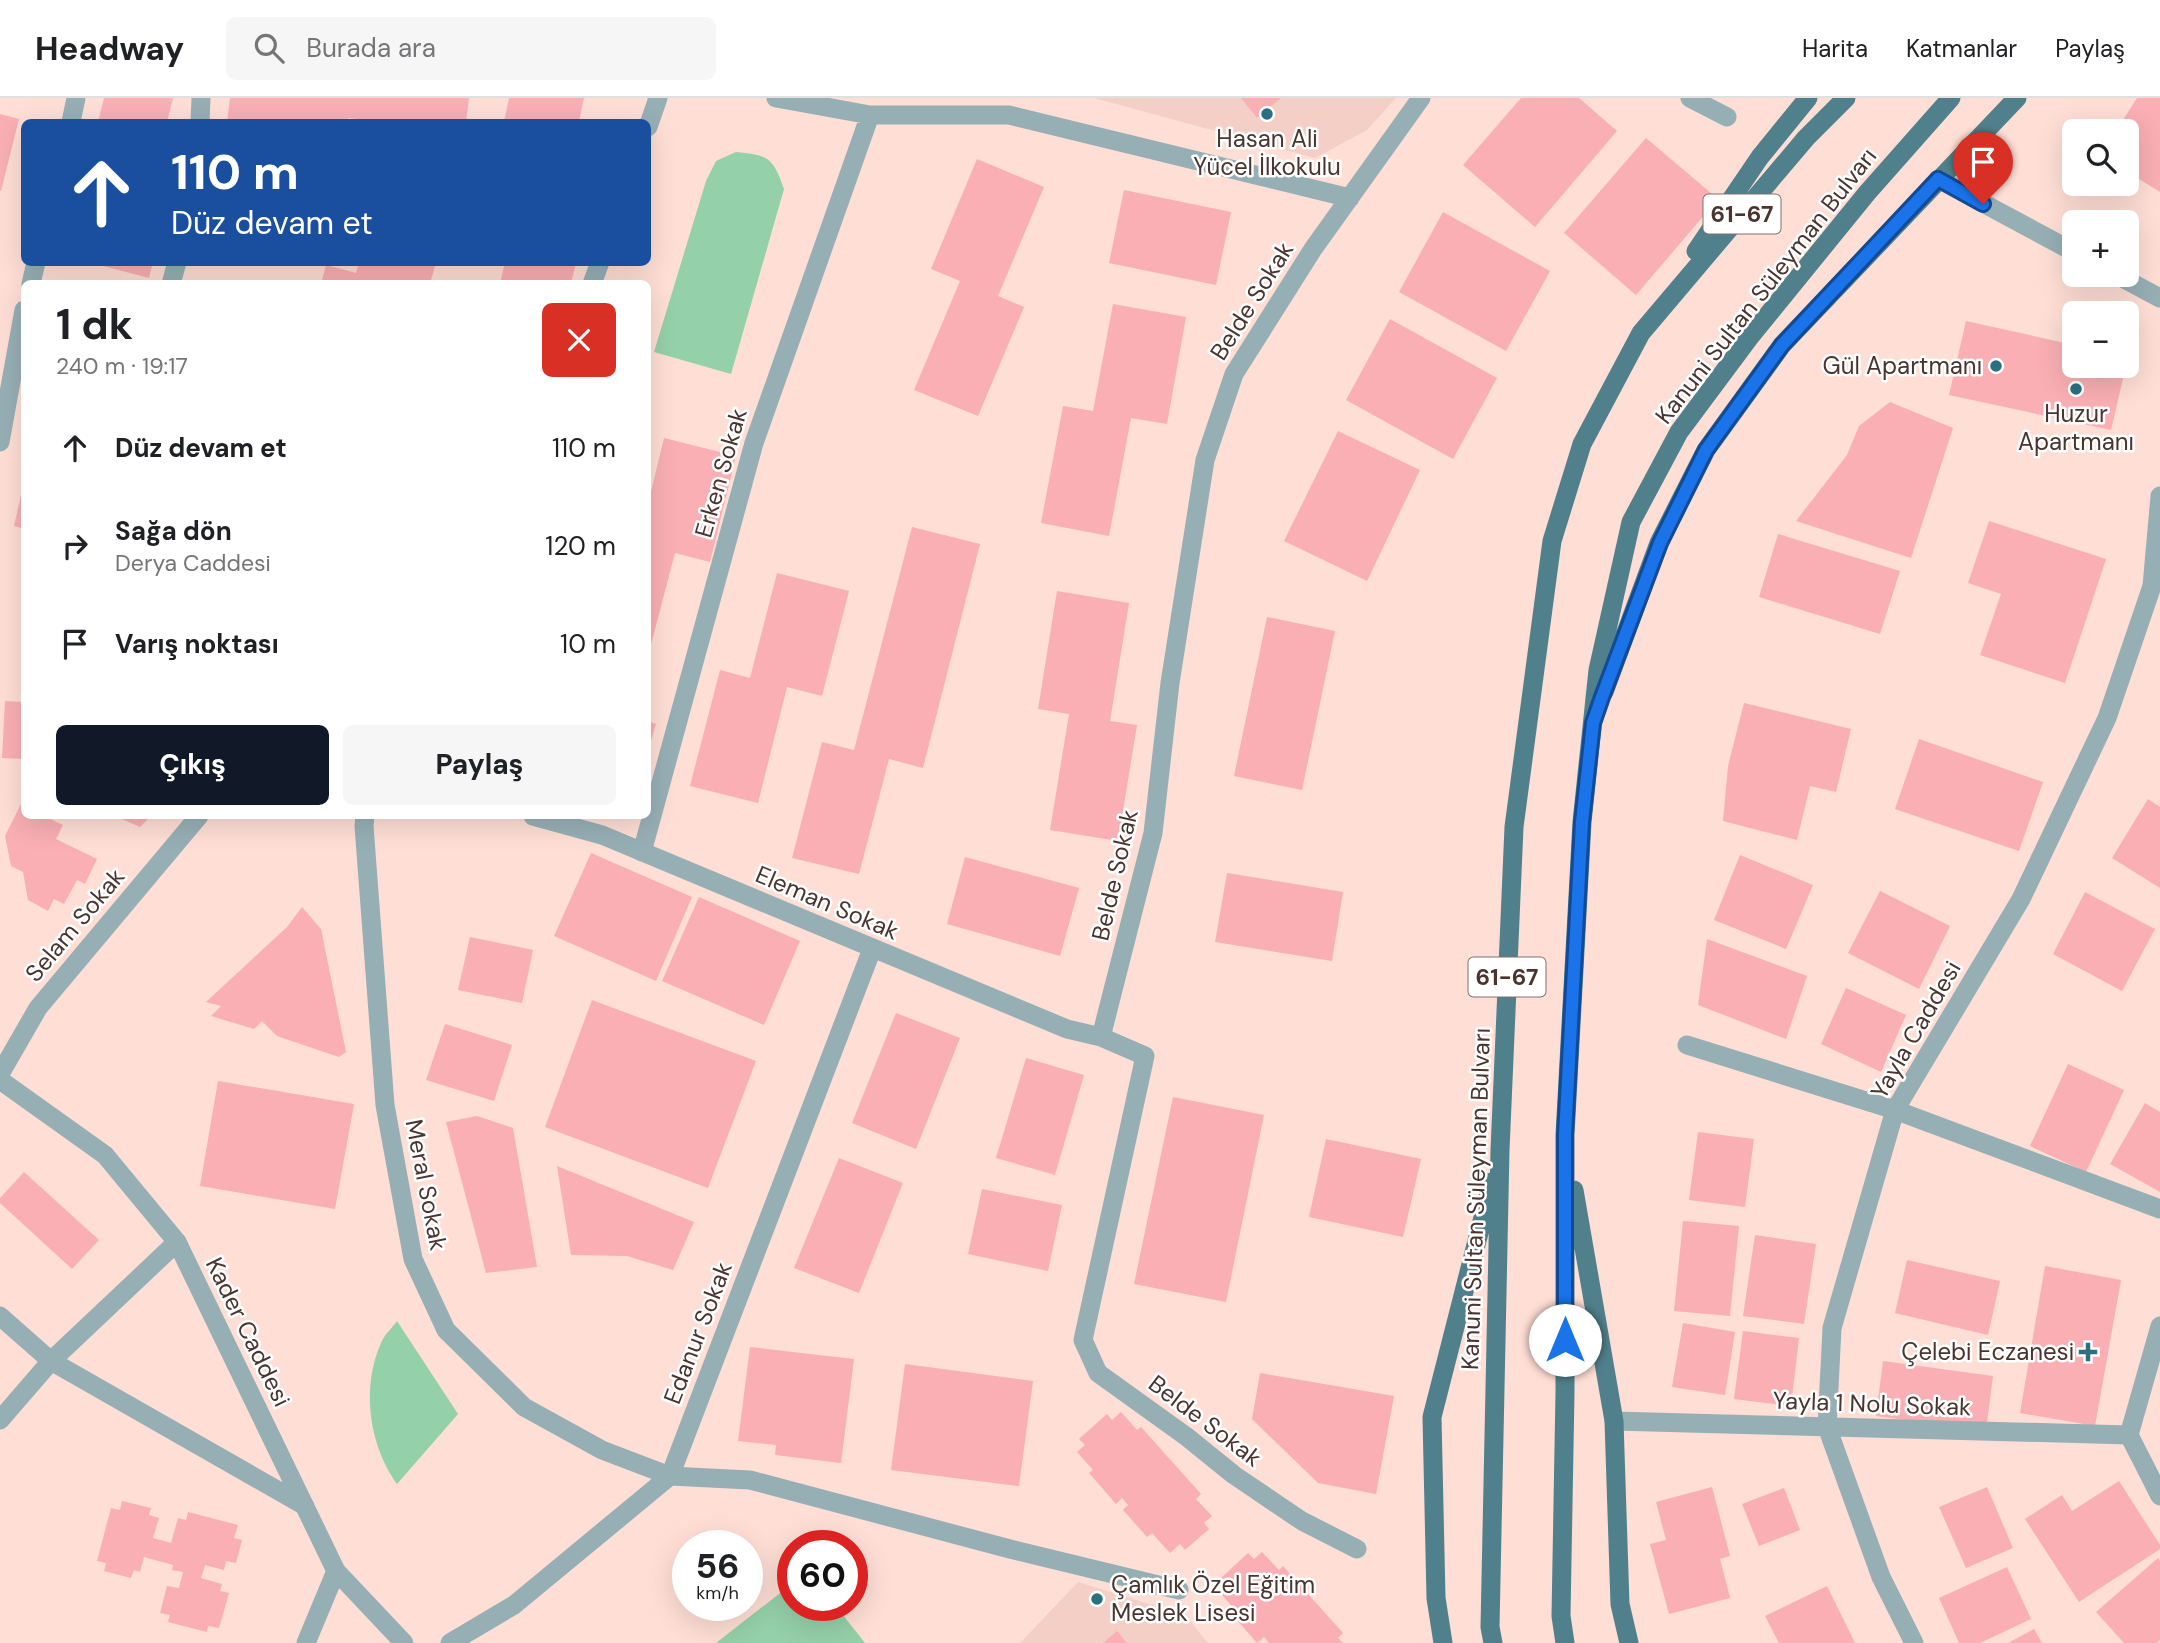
<!DOCTYPE html>
<html lang="tr">
<head>
<meta charset="utf-8">
<style>
  body { margin:0; font-family:"DM Sans",sans-serif; background:#f6f6f6; color:#202124; height:100vh; display:flex; flex-direction:column; font-size:26px; white-space:nowrap }
  * { box-sizing:border-box; margin:0 }
  p { font-size:23px; color:#757577 }
  .icon { flex:none; width:38px; height:38px; fill:none; stroke:currentColor; stroke-width:2; stroke-linecap:round; stroke-linejoin:round }
  .map { position:relative; flex:1; overflow:hidden }
  .side { position:absolute; left:21px; top:182px; width:630px; height:539px; display:flex; flex-direction:column; background:#fff; border-radius:10px; box-shadow:0 7px 28px #0002 }
  .side>* { flex:none }
  .top-card { position:absolute; left:21px; top:21px; width:630px; height:147px; border-radius:10px; box-shadow:0 7px 28px #0002; background:#1a4fa0; color:#fff; overflow:hidden }
  .controls { position:absolute; left:2062px; top:21px; display:grid; gap:14px }
  .controls a { display:grid; place-items:center; width:77px; height:77px; border-radius:10px; background:#fff; box-shadow:0 7px 28px #0002; font-size:35px }
  .speed { position:absolute; left:672px; top:1432px; display:flex; gap:14px; font-size:35px; font-weight:700; text-align:center }
  .speed>* { display:grid; place-content:center; width:91px; height:91px; border-radius:50%; background:#fff; box-shadow:0 7px 28px #0002; line-height:1 }
  .speed small { font-size:18px; font-weight:400 }
  .speed .limit { border:10px solid #d22; background:#fff; color:#111 }
  .pin { position:absolute; display:grid; place-items:center; width:60px; height:60px; color:#fff; margin:-72px -30px; border-radius:50% 50% 50% 0; rotate:-45deg; box-shadow:0 0 7px #0007 }
  .pin .icon { rotate:45deg }
  .me { position:absolute; width:77px; margin:-38px; rotate:0deg; stroke-linejoin:round; filter:drop-shadow(0 0 5px #0008) }
  .turn { display:flex; align-items:center; gap:24px; height:147px; padding:0 35px; font-size:32px }
  .turn .icon { width:91px; height:91px; stroke-width:2.5 }
  .turn b { display:block; font-size:49px; line-height:60px }
  .round { display:grid; place-items:center; flex:none; width:74px; height:74px; border-radius:10px; background:#f6f6f6 }
  .summary { display:flex; align-items:center; justify-content:space-between; height:119px; padding:0 35px }
  h1 { font-size:42px; font-weight:700; line-height:52px }
  .action { display:flex; gap:14px; margin-top:auto; padding:14px 35px }
  .action a { flex:1; height:80px; border-radius:10px; background:#111827; color:#fff; font-size:28px; font-weight:700; line-height:80px; text-align:center }
  .action a+a { background:#f6f6f6; color:#202124 }
  ul { padding:0; list-style:none }
  li { display:flex; align-items:center; gap:21px; height:98px; padding:0 35px }
  li div { flex:1 }
  li b { display:block; font-size:26px }
  li em { font-style:normal }
  header { display:flex; align-items:center; gap:42px; box-sizing:border-box; height:98px; padding:0 35px; background:#fff; border-bottom:2px solid #e0e0e0 }
  header strong { font-size:33px }
  nav { display:flex; gap:38px; margin-inline-start:auto; font-size:24px }
  .search { width:490px; height:63px; background:#f6f6f6; display:flex; align-items:center; gap:18px; box-sizing:border-box; padding:0 24px; border-radius:10px; color:#757577; font-size:26px }
  .map>svg:first-child { display:block }
  .built { fill:#f4cfc5 }
  .green { fill:#94d0a9 }
  .building { fill:#f9afb3 }
  .lines { fill:none; stroke-linecap:round; stroke-linejoin:round }
  .minor { stroke:#96afb5; stroke-width:19 }
  .tertiary { stroke:#96afb5; stroke-width:19 }
  .primary { stroke:#50808c; stroke-width:19 }
  .route-casing { stroke:#114b97; stroke-width:18 }
  .route { stroke:#1a73e8; stroke-width:12 }
  .poi-dot { fill:#2c7080; stroke:#fff; stroke-width:2.5 }
  .labels { text-anchor:middle; stroke-width:5; stroke-linejoin:round; paint-order:stroke }
  .shield { fill:#fff; stroke:#80716d; stroke-width:2 }
  .shield-label { font-size:23px; font-weight:bold; fill:#49342f }
  .poi-label { font-size:24px; fill:#49342f; stroke:#fff }
  .street-label { font-size:24px; fill:#49342f; stroke:#fff }
</style>
</head>
<body>
<header>
<strong>Headway</strong>
<div class="search"><svg class="icon" aria-label="search" viewBox="0 0 24 24"><circle cx="10" cy="10" r="6"/><path d="M15 15l6 6"/></svg>Burada ara</div>
<nav><a>Harita</a><a>Katmanlar</a><a>Paylaş</a></nav>
</header>
<div class="map">
<svg width="2160" height="1545" viewBox="0 0 2160 1545">
  <rect width="100%" height="100%" fill="#feded5"/>
  <path class="built" d="M1094,0H1396L1367,32L1315,60Z
    M1078,1484L1185,1517L1208,1545H1020Z"/>
  <path class="green" d="M736,54C769,57 773,60 784,91L731,276L654,254L706,83L716,63Z
    M397,1223L458,1316L397,1386C369,1347 361,1290 381,1245C384,1237 392,1230 397,1223Z
    M793,1485V1507H835L865,1545H716Z"/>
  <path class="building" d="M104,0H173L167,24H98Z
    M230,0H469L466,24H384L348,20V24H227Z
    M509,0H584L579,24H504Z
    M1241,0H1281L1257,20Z
    M1521,0H1579L1617,33L1535,129L1463,67Z
    M2137,0H2160V94L2126,73V33H2116Z
    M0,16L19,21L1,93H0Z
    M1646,40L1718,101L1636,197L1564,135Z
    M977,61L1044,89L998,198L1024,209L978,318L914,292L960,183L931,171Z
    M1124,92L1231,114L1216,187L1109,165Z
    M1443,114L1550,173L1506,253L1399,194Z
    M88,164H153L149,180Z
    M359,164H436L430,186H321L326,167L356,175Z
    M505,164H576L571,186H500Z
    M1113,206L1186,219L1167,326L1131,320L1109,438L1041,425L1063,308L1093,313Z
    M1390,221L1497,280L1453,361L1346,302Z
    M1966,223L2074,247V268H2126L2111,332L1949,297Z
    M1890,304L1953,330L1911,460L1796,423L1847,357L1859,328Z
    M1338,333L1420,372L1367,483L1284,443Z
    M664,340L736,358L710,464L675,455L648,558V406Z
    M23,388H24V431L14,428Z
    M1989,423L2106,461L2065,585L1980,557L2001,496L1968,485Z
    M912,429L980,446L923,670L889,661L859,776L792,760L822,644L854,652Z
    M1778,436L1900,473L1880,536L1759,499Z
    M777,475L849,493L822,598L787,589L758,705L690,688L720,572L750,580Z
    M1057,493L1129,505L1110,623L1137,627L1118,743L1050,732L1069,616L1038,611Z
    M1267,519L1335,533L1302,692L1234,678Z
    M5,603L24,604V661L2,660Z
    M1744,605L1851,631L1836,694L1810,688L1797,742L1723,723L1728,668Z
    M648,623L656,626L648,653Z
    M1919,641L2043,684L2019,753L1895,711Z
    M2148,701L2160,709V790L2112,760Z
    M21,706L24,708V718H44L63,727L56,741L97,761L85,786L77,782L64,806L54,801L48,813L28,802L23,774L11,768L5,738Z
    M115,718H151L140,729Z
    M591,755L692,799L656,883L554,838Z
    M1740,757L1813,787L1786,851L1714,822Z
    M965,759L1079,790L1060,858L947,826Z
    M1227,775L1343,794L1332,863L1215,844Z
    M1880,793L1950,828L1919,891L1848,855Z
    M2085,794L2155,831L2122,893L2053,856Z
    M699,799L800,843L764,927L662,883Z
    M302,809L321,831L346,954L339,959L277,938L262,923L254,931L211,918L221,908L206,904L287,829Z
    M470,839L533,852L522,905L458,892Z
    M1707,841L1807,878L1786,941L1698,907Z
    M1846,890L1906,917L1881,974L1821,946Z
    M592,902L756,963L708,1090L545,1029Z
    M896,915L960,940L916,1051L852,1025Z
    M445,926L512,947L494,1003L426,982Z
    M1026,960L1084,977L1055,1077L996,1060Z
    M2068,966L2124,992L2086,1074L2030,1048Z
    M218,983L354,1006L335,1111L200,1088Z
    M1173,999L1264,1017L1226,1204L1134,1186Z
    M2145,1005L2160,1014V1094L2110,1066Z
    M477,1018L513,1030L537,1169L486,1175L446,1024Z
    M1698,1034L1754,1041L1745,1109L1689,1102Z
    M1326,1041L1421,1061L1403,1139L1309,1119Z
    M839,1060L903,1085L859,1195L794,1170Z
    M557,1068L694,1124L673,1172L627,1158L571,1157Z
    M24,1074L99,1142L72,1171L0,1105V1100Z
    M982,1091L1062,1107L1048,1173L968,1156Z
    M1683,1123L1739,1128L1730,1218L1674,1213Z
    M1755,1137L1816,1146L1804,1226L1743,1218Z
    M1907,1162L2000,1183L1988,1237L1895,1215Z
    M2045,1168L2121,1182L2095,1328L2020,1315Z
    M1683,1225L1735,1234L1725,1297L1672,1289Z
    M1743,1233L1799,1240L1791,1308L1734,1301Z
    M750,1249L854,1261L841,1365L775,1357L776,1347L738,1343Z
    M1883,1263L1993,1278L1986,1333L1876,1318Z
    M905,1266L1033,1283L1019,1388L891,1372Z
    M1260,1275L1394,1298L1376,1396L1318,1385L1252,1321Z
    M1121,1314L1137,1332L1141,1329L1201,1396L1196,1401L1212,1418L1204,1425L1209,1431L1185,1452L1180,1446L1170,1455L1152,1435L1147,1439L1123,1412L1128,1407L1122,1400L1116,1406L1089,1375L1093,1372L1077,1354L1085,1347L1079,1341L1107,1316L1112,1322Z
    M2119,1383L2160,1447V1451L2079,1504L2025,1421L2062,1397L2072,1413Z
    M1712,1389L1730,1458L1720,1461L1730,1500L1669,1516L1650,1446L1666,1442L1656,1404Z
    M1987,1389L2013,1450L1966,1470L1939,1409Z
    M1784,1390L1800,1432L1759,1448L1742,1406Z
    M122,1403L151,1410L149,1417L159,1420L153,1440L171,1445L178,1420L186,1422L188,1414L238,1427L234,1440L242,1442L236,1465L226,1463L224,1472L205,1467L201,1480L222,1486L220,1493L229,1495L219,1530L208,1528L207,1534L168,1524L170,1517L160,1515L167,1488L179,1490L183,1474L172,1472L173,1467L144,1459L140,1474L134,1472L131,1480L104,1473L106,1465L97,1463L111,1410L120,1412Z
    M1262,1454L1279,1472L1283,1468L1343,1535L1338,1540L1343,1545H1269L1264,1539L1257,1545L1230,1514L1234,1511L1219,1493L1226,1487L1221,1480L1248,1455L1254,1461Z
    M2158,1460L2160,1463V1542L2157,1545H2124L2096,1514Z
    M2007,1469L2031,1521L1980,1545H1959L1939,1500Z
    M1827,1488L1855,1545H1779L1765,1518Z
    M2034,1531L2042,1545H2008Z
    M1117,1533L1127,1545H1103Z"/>
  <g class="lines">
    <path class="minor" d="M776,0L870,17H1009L1350,100
      M1690,0L1727,19
      M71,24L76,0
      M200,24L201,0
      M648,29L658,0
      M1938,81L2074,154
      M2117,177L2160,200
      M31,186L36,164
      M171,186L177,164
      M592,186L600,164
      M0,344L24,212
      M365,718L364,728L385,1007L413,1161L446,1232L524,1309L602,1352L670,1378L750,1382L1010,1451L1179,1492
      M533,718L602,737L1067,931L1101,939L1145,958L1083,1242L1098,1275L1187,1339L1234,1377L1302,1423L1357,1451
      M642,754L754,345L870,17
      M1101,939L1153,735L1170,585L1205,362L1234,276L1313,151L1421,0
      M1687,947L1895,1012L2160,1111
      M0,976L38,910L199,718
      M0,1322L51,1263L177,1144
      M1614,1323L2129,1337
      M450,1545L514,1507L670,1378L872,851
      M1914,1545L1881,1479L1827,1329L1832,1230L1895,1012L2021,801L2107,620L2152,488L2160,398"/>
    <path class="tertiary" d="M0,982L105,1057L177,1144L336,1473L404,1545
      M0,1218L51,1263L305,1408
      M2160,1228L2129,1337L2160,1398
      M306,1545L336,1473"/>
    <path class="primary" d="M1696,153L1760,59L1808,0
      M1604,594L1659,445L1706,352L1782,247L2017,0
      M1574,1092L1614,1323L1620,1506L1629,1545
      M1443,1545L1436,1500L1432,1319L1492,1084
      M1493,1545L1490,1529L1500,1052L1514,729L1552,443L1582,346L1641,235L1806,40L1846,0
      M1565,1545L1561,1518L1565,1294V1037L1582,724L1598,572L1631,424L1679,334L1749,240L1867,95L1951,0"/>
  </g>
  <g class="lines">
    <g class="route-casing">
      <path id="route" d="M1565,1242V1037L1582,724L1593,625L1602,599L1660,445L1706,352L1782,247L1938,81L1983,106"/>
    </g>
    <use href="#route" class="route"/>
  </g>
  <g class="poi-dot">
    <circle cx="1267" cy="16" r="7"/>
    <circle cx="1996" cy="268" r="7"/>
    <circle cx="2076" cy="291" r="7"/>
    <path d="M2084.5 1243.5h7v7h7v7h-7v7h-7v-7h-7v-7h7z"/>
    <circle cx="1097" cy="1501" r="7"/>
  </g>
  <g class="labels">
    <g class="shield">
      <rect x="1703.5" y="96.5" width="77" height="39" rx="5"/>
      <rect x="1468.5" y="859.5" width="77" height="39" rx="5"/>
    </g>
    <g class="shield-label">
      <text x="1742" y="124">61-67</text>
      <text x="1507" y="887">61-67</text>
    </g>
    <g class="poi-label">
      <text x="1267" y="49">Hasan Ali<tspan x="1267" dy="28">Yücel İlkokulu</tspan></text>
      <text x="1982" y="276" text-anchor="end">Gül Apartmanı</text>
      <text x="2076" y="324">Huzur<tspan x="2076" dy="28">Apartmanı</tspan></text>
      <text x="2074" y="1262" text-anchor="end">Çelebi Eczanesi</text>
      <text x="1111" y="1495" text-anchor="start">Çamlık Özel Eğitim<tspan x="1111" dy="28">Meslek Lisesi</tspan></text>
    </g>
    <g class="street-label">
      <text transform="translate(1766 188) rotate(-52)" y="8">Kanuni Sultan Süleyman Bulvarı</text>
      <text transform="translate(1252 203) rotate(-58)" y="8">Belde Sokak</text>
      <text transform="translate(721 375) rotate(-74)" y="8">Erken Sokak</text>
      <text transform="translate(1115 777) rotate(-77)" y="8">Belde Sokak</text>
      <text transform="translate(827 805) rotate(23)" y="8">Eleman Sokak</text>
      <text transform="translate(75 827) rotate(-50)" y="8">Selam Sokak</text>
      <text transform="translate(1916 932) rotate(-60)" y="8">Yayla Caddesi</text>
      <text transform="translate(426 1087) rotate(79)" y="8">Meral Sokak</text>
      <text transform="translate(1476 1101) rotate(-88)" y="8">Kanuni Sultan Süleyman Bulvarı</text>
      <text transform="translate(248 1234) rotate(64)" y="8">Kader Caddesi</text>
      <text transform="translate(698 1235) rotate(-69)" y="8">Edanur Sokak</text>
      <text transform="translate(1872 1306) rotate(2)" y="8">Yayla 1 Nolu Sokak</text>
      <text transform="translate(1205 1323) rotate(37)" y="8">Belde Sokak</text>
    </g>
  </g>
</svg>
<div class="controls">
<a><svg class="icon" aria-label="search" viewBox="0 0 24 24"><circle cx="10" cy="10" r="6"/><path d="M15 15l6 6"/></svg></a>
<a>+</a>
<a>−</a>
</div>
<div class="speed"><div>56<small>km/h</small></div><div class="limit">60</div></div>
<div class="pin" style="left:1983px;top:106px;background:#d93025"><svg class="icon" aria-label="arrive" viewBox="0 0 24 24"><path d="M6 21V4h12l-3 4 3 4H6"/></svg></div>
<svg class="me" style="left:1565px;top:1242px" viewBox="-20 -20 40 40"><circle r="19" fill="#fff"/><path d="M0-13L10 11 0 6-10 11z" fill="#1a73e8"/></svg>
<div class="top-card">
<div class="turn"><svg class="icon" aria-label="ahead" viewBox="0 0 24 24"><path d="M12 20V5M6 11l6-6 6 6"/></svg><div><b>110 m</b>Düz devam et</div></div>
</div>
<section class="side">
<div class="summary"><div><h1>1 dk</h1><p>240 m · 19:17</p></div><a class="round" style="background:#d93025;color:#fff"><svg class="icon" aria-label="close" viewBox="0 0 24 24"><path d="M6 6l12 12M18 6L6 18"/></svg></a></div>
<ul>
<li><svg class="icon" aria-label="ahead" viewBox="0 0 24 24"><path d="M12 20V5M6 11l6-6 6 6"/></svg><div><b>Düz devam et</b></div><em>110 m</em></li>
<li><svg class="icon" aria-label="right" viewBox="0 0 24 24"><path d="M7 20v-9h11M14 6l5 5-5 5"/></svg><div><b>Sağa dön</b><p>Derya Caddesi</p></div><em>120 m</em></li>
<li><svg class="icon" aria-label="arrive" viewBox="0 0 24 24"><path d="M6 21V4h12l-3 4 3 4H6"/></svg><div><b>Varış noktası</b></div><em>10 m</em></li>
</ul>
<div class="action"><a>Çıkış</a><a>Paylaş</a></div>
</section>
</div>
</body>
</html>
